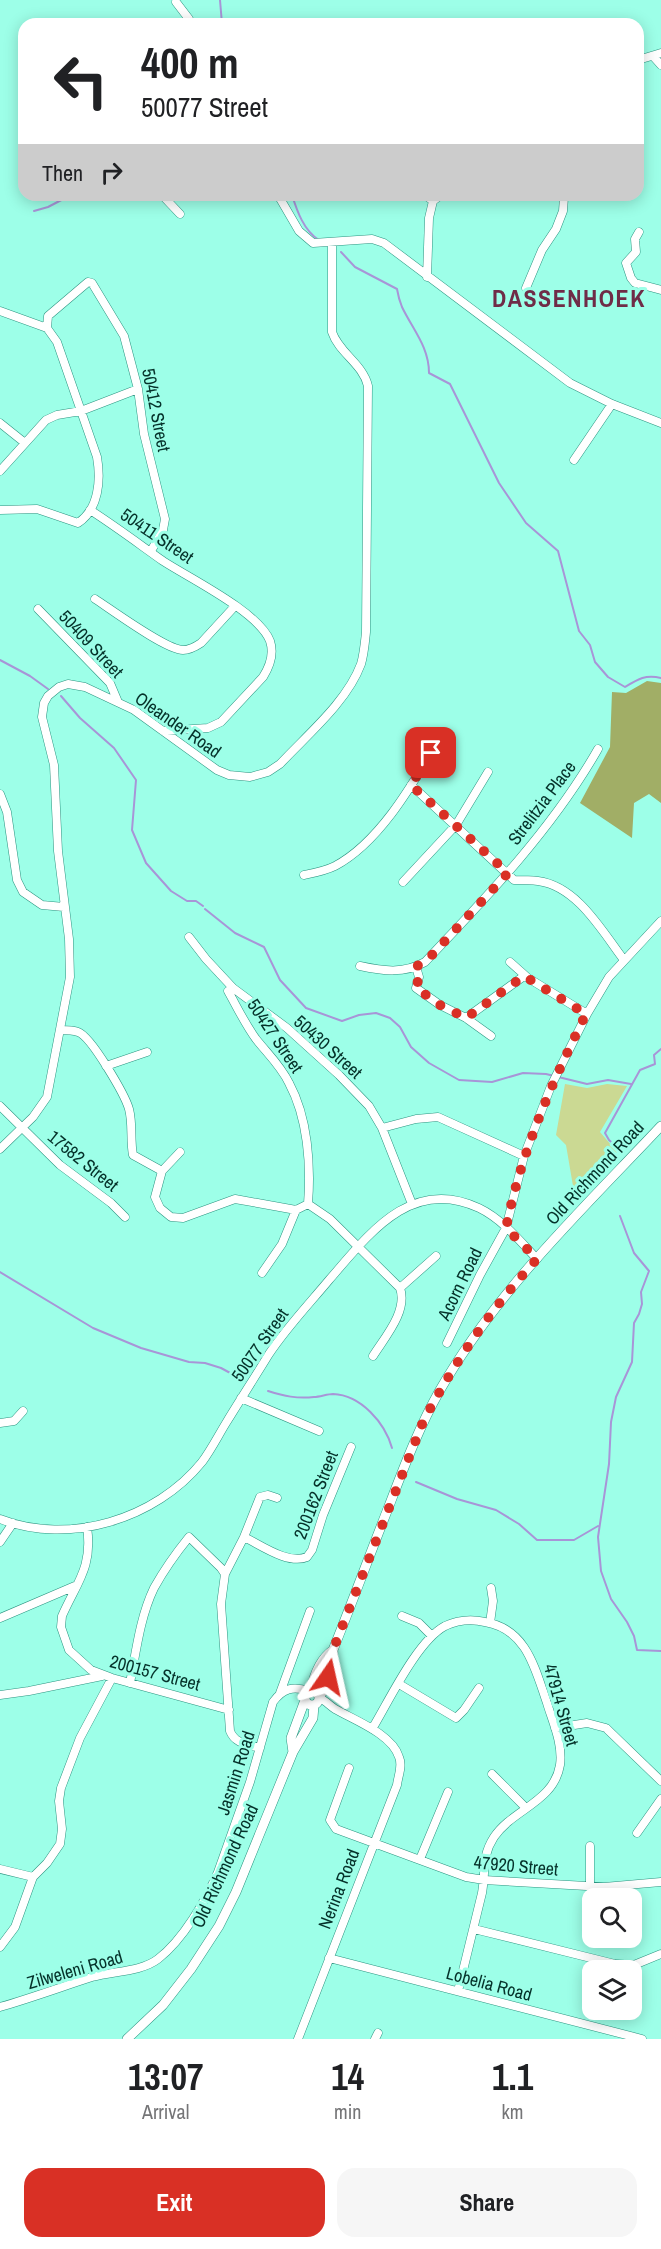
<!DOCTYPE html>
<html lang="en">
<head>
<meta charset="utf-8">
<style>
  body { margin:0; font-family:"Archivo Narrow",sans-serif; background:#f6f6f6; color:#202124; height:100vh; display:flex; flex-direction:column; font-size:22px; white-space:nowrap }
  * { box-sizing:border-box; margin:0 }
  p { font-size:20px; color:#757577 }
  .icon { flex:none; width:33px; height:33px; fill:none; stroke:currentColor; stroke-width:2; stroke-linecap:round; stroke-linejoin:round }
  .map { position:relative; height:2039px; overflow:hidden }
  .panel { display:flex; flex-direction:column; background:#fff; flex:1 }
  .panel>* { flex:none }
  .banner { position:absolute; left:18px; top:18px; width:626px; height:183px; border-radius:18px; box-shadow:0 3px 15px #0003; background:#fff; color:#202124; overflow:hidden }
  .buttons { position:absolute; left:582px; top:1888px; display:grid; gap:12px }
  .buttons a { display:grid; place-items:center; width:60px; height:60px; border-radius:12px; background:#fff; box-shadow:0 3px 15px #0003; font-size:30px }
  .pin { position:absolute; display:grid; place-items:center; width:51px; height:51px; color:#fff; margin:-26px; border-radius:12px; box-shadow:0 3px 9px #0006 }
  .me { position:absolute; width:66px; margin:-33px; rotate:11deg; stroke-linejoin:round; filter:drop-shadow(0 0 4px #0008) }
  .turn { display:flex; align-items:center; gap:21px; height:126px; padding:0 24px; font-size:27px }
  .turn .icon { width:78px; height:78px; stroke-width:2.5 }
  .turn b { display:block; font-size:42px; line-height:51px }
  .then { display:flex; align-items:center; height:57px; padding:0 24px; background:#0003; gap:12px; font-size:22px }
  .eta { display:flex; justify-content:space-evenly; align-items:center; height:102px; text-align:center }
  .eta b { font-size:36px; font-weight:700; line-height:42px }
  .cta { display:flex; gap:12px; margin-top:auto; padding:12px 24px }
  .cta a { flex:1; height:69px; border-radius:18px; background:#d93025; color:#fff; font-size:24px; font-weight:700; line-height:69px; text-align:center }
  .cta a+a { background:#f6f6f6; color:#202124 }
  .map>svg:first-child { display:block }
  .green { fill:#cbd993 }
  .forest { fill:#a1ae66 }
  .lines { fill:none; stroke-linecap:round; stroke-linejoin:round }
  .stream { stroke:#a895d7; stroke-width:2 }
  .minor-casing { stroke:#2c9581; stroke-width:9 }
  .tertiary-casing { stroke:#2c9581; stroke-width:10 }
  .minor { stroke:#fff; stroke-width:8 }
  .tertiary { stroke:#fff; stroke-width:9 }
  .route { stroke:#d93025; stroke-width:10; stroke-dasharray:0 18 }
  .labels { text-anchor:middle; stroke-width:6; stroke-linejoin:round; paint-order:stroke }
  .street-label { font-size:18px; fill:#05322a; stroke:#9dffe8 }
  .district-label { font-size:24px; font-weight:bold; letter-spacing:1.5px; fill:#6f2c47; stroke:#9dffe8 }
</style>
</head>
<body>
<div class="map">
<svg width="661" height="2039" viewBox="0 0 661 2039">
  <rect width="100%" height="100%" fill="#9dffe8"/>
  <path class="green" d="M565,1084L587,1088L607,1084L627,1086L600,1132L617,1152L589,1186L570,1200L573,1186L566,1145L556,1135Z"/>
  <path class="forest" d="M647,681L661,683V803L649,794L634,803L632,838L580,803L610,747L612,692L626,693Z"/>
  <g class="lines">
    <path class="stream" d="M220,0L222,24
      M292,195C297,211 304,231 319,240
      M34,211L48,207L71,195
      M341,252L355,267L397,289C398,295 400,302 402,307C413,330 429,347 429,373L450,384L499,483L526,523L558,551L579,631L590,645L595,662L608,677L625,687C638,679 646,674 661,678
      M0,660L30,676L48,689
      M61,696L80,718L114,748L136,780L132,830L146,863L171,891L187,901H196L203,906
      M205,909L235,933L264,947L280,980L306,1008L342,1021L359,1015L376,1013L390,1018L400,1027L411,1047L429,1063L459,1080L492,1082L523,1073L546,1074L587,1084L608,1080L631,1084
      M620,1150L609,1140L605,1133L640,1070L655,1064L654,1055L661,1049
      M620,1216L634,1253L649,1271L641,1292L642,1304L639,1314L634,1323L632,1362L616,1397L611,1422L609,1464L598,1537L601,1571L611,1599L627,1622L634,1636L637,1650L661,1651
      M0,1272L93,1328L141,1348L189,1362L205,1363L221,1368L245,1381
      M268,1391C284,1396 297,1399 314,1397C320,1397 327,1394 333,1394C361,1395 385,1423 392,1448
      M416,1482L457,1499L496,1510L519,1524L537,1540H574L598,1526"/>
    <g class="minor-casing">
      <path id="minor" d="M176,2L189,19L190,24
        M653,56L661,65
        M638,60L661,53
        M162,195L180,214
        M278,195L299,231L313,243L372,239L384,243L570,383L612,404L661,423
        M425,195L433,201
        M639,232L635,239L636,252L626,263L631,278L635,283L661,290
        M427,277L429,218L433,201L441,195
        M526,288L542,250L556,229L563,211L564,197L559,195
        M0,311L47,328L57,342L97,457C101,480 99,509 78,523L37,509L0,510
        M47,328L48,316L88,282L92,283L124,336L138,389L144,434L165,519L163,530L151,551
        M0,423L25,443
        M574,460L612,404
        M0,471L46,420L57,415L81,411L138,389
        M90,510C115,526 139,544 163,561C189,578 259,612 270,641C274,653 270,666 263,677L221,722L208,728L163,731
        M95,599C112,610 166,650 183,650C190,650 195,647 201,643L235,606
        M38,609L110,683L118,702
        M411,785L514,880C522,880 530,880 538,881C577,886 602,931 624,960
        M0,794L7,812L17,880L23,892L42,905L64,907
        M304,875C314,873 325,871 335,866C382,841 416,778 443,733
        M403,882L456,825L488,772
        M189,937L206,959L233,988L287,1028L339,1075L369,1106L382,1128L412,1204
        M510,962L528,978L587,1014
        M360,966C383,971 404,974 425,962C488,896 553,828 598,749
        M416,967L419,977L416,988L440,1005L466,1018L491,1036
        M233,988L228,991C237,1007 245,1024 256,1039C267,1053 281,1066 289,1083C308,1118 311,1165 308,1204
        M466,1018L524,976
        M60,1030C65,1030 73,1030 78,1032C91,1036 125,1095 129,1109C133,1124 130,1140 133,1155L162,1171
        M106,1066L147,1052
        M0,1106L60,1165L111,1203L125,1217
        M382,1128L416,1119L438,1117L524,1156
        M0,1149L33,1117L47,1097L70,977L69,939L58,851L54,765L42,717L44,703L48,696L59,687L68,684L85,687L134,710L217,770L229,775L250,777L268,772L280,764C307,735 347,702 361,664C364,654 365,642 366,632L368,386C363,364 339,353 332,332V243
        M180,1152L162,1171L155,1197L160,1208L171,1217L183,1218L235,1199L296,1210L308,1204
        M308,1204L330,1219L400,1288C408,1311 385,1337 373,1356
        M262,1273L282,1244L296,1210
        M400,1288L436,1256
        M447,1343L480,1275L506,1228L524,1156L551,1086L587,1014L609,977L661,921
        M241,1398L319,1431
        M0,1423L14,1421L23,1411
        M0,1519C69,1546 156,1519 202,1462C211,1450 218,1436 226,1423C240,1400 255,1377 269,1354C287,1327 309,1304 329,1280C369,1234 411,1176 479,1208C502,1219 520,1241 537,1259
        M87,1527C93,1567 77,1582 62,1616L61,1627L69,1650L91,1670L112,1678L229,1710
        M244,1537C261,1545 288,1565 307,1557L312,1550L323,1515L351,1447
        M0,1542L13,1523
        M225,1574L244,1537L260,1497L268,1495L277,1498
        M402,1616L419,1623L432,1636
        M0,1618L75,1586
        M490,1623L493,1601L491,1588
        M130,1683C136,1652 140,1617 154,1588C164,1570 176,1553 189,1537L221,1568L225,1574L221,1604L230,1731C235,1744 248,1744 260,1748
        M399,1684L456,1718L464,1710L479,1688
        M280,1693L310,1611
        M0,1695L29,1691L102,1676
        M555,1728L587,1723L606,1728L661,1781
        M372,1729C389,1701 417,1641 445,1626C458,1620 472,1619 485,1622C527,1629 535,1669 547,1703C553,1723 563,1744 560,1765C554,1802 513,1809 494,1837C481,1857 486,1871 482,1893L458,1991
        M349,1768L330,1820L336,1829L344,1832L466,1877L484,1880L604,1887L661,1882
        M492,1774L526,1808
        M637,1833L661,1799
        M420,1859L448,1792
        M0,1869L33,1877
        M590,1886V1846
        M474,1929L615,1964L634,1965L661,1954
        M0,1947L15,1927L33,1877L47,1863L60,1844L62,1829L59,1801L61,1788L80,1738L112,1678
        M329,1958L642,2039
        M0,2007C31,1998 61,1987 92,1977C113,1971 141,1972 158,1959C183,1940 206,1900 218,1872L250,1782L273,1702C283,1688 293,1686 309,1691
        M298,2039L397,1785C398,1776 403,1766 399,1757C392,1734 354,1720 335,1709C330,1706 326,1701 320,1698
        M375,2039L378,2033"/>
    </g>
    <g class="tertiary-casing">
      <path id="tertiary" d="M311,1690C314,1675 320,1659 333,1650
        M305 1698a7 7 0 1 1 14 0a7 7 0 1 1-14 0Z
        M320,1696C328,1685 334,1664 333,1650C352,1603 370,1554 389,1506C404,1467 419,1427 440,1390C497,1290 583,1209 661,1126
        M293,1752L291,1738L305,1700
        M127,2039L163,2005L191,1969L219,1926L236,1892L293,1752L313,1718L314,1705"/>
    </g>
    <use href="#minor" class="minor"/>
    <use href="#tertiary" class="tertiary"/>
  </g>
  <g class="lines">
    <path class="route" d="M328,1677L333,1650L423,1422C454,1363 491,1309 537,1259L506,1228C521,1152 552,1083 586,1014L524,976L466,1018L440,1005L416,988L419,977L416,967L432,955L508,873L411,785L431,753"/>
  </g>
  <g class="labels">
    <g class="street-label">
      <text transform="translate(156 410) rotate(79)" y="6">50412 Street</text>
      <text transform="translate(157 536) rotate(34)" y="6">50411 Street</text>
      <text transform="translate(91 644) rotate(47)" y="6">50409 Street</text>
      <text transform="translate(178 725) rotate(35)" y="6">Oleander Road</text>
      <text transform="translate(542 803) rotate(-53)" y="6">Strelitzia Place</text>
      <text transform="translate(275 1036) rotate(56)" y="6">50427 Street</text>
      <text transform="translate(328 1047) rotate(42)" y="6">50430 Street</text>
      <text transform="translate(83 1161) rotate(39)" y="6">17582 Street</text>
      <text transform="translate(595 1173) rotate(-47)" y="6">Old Richmond Road</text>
      <text transform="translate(460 1284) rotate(-64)" y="6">Acorn Road</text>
      <text transform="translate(260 1345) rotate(-55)" y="6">50077 Street</text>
      <text transform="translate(316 1495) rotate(-69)" y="6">200162 Street</text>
      <text transform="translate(155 1673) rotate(15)" y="6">200157 Street</text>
      <text transform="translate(561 1705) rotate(74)" y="6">47914 Street</text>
      <text transform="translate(236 1773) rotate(-72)" y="6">Jasmin Road</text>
      <text transform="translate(225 1866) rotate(-65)" y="6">Old Richmond Road</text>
      <text transform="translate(516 1866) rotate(5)" y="6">47920 Street</text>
      <text transform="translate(339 1889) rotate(-69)" y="6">Nerina Road</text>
      <text transform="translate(75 1970) rotate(-16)" y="6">Zilweleni Road</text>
      <text transform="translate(489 1984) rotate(15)" y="6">Lobelia Road</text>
    </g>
    <g class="district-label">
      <text x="569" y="307">DASSENHOEK</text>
    </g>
  </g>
</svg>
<div class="buttons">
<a><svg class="icon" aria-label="search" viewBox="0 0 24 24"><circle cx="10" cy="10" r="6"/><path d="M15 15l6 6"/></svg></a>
<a><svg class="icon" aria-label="layers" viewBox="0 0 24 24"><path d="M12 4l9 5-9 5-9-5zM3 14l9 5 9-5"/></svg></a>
</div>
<div class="pin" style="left:431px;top:753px;background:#d93025"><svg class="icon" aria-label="arrive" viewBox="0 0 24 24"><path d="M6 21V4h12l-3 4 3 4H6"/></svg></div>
<svg class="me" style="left:328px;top:1677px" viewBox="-20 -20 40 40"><path d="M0-17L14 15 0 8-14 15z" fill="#d93025" stroke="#fff" stroke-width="4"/></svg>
<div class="banner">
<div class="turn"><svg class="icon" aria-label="left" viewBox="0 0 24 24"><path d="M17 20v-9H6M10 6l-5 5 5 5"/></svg><div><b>400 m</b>50077 Street</div></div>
<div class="then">Then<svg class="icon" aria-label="right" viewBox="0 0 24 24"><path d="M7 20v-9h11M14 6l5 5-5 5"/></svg></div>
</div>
</div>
<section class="panel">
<div class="eta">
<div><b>13:07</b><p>Arrival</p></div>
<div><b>14</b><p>min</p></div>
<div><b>1.1</b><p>km</p></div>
</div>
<div class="cta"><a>Exit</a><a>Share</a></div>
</section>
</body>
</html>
